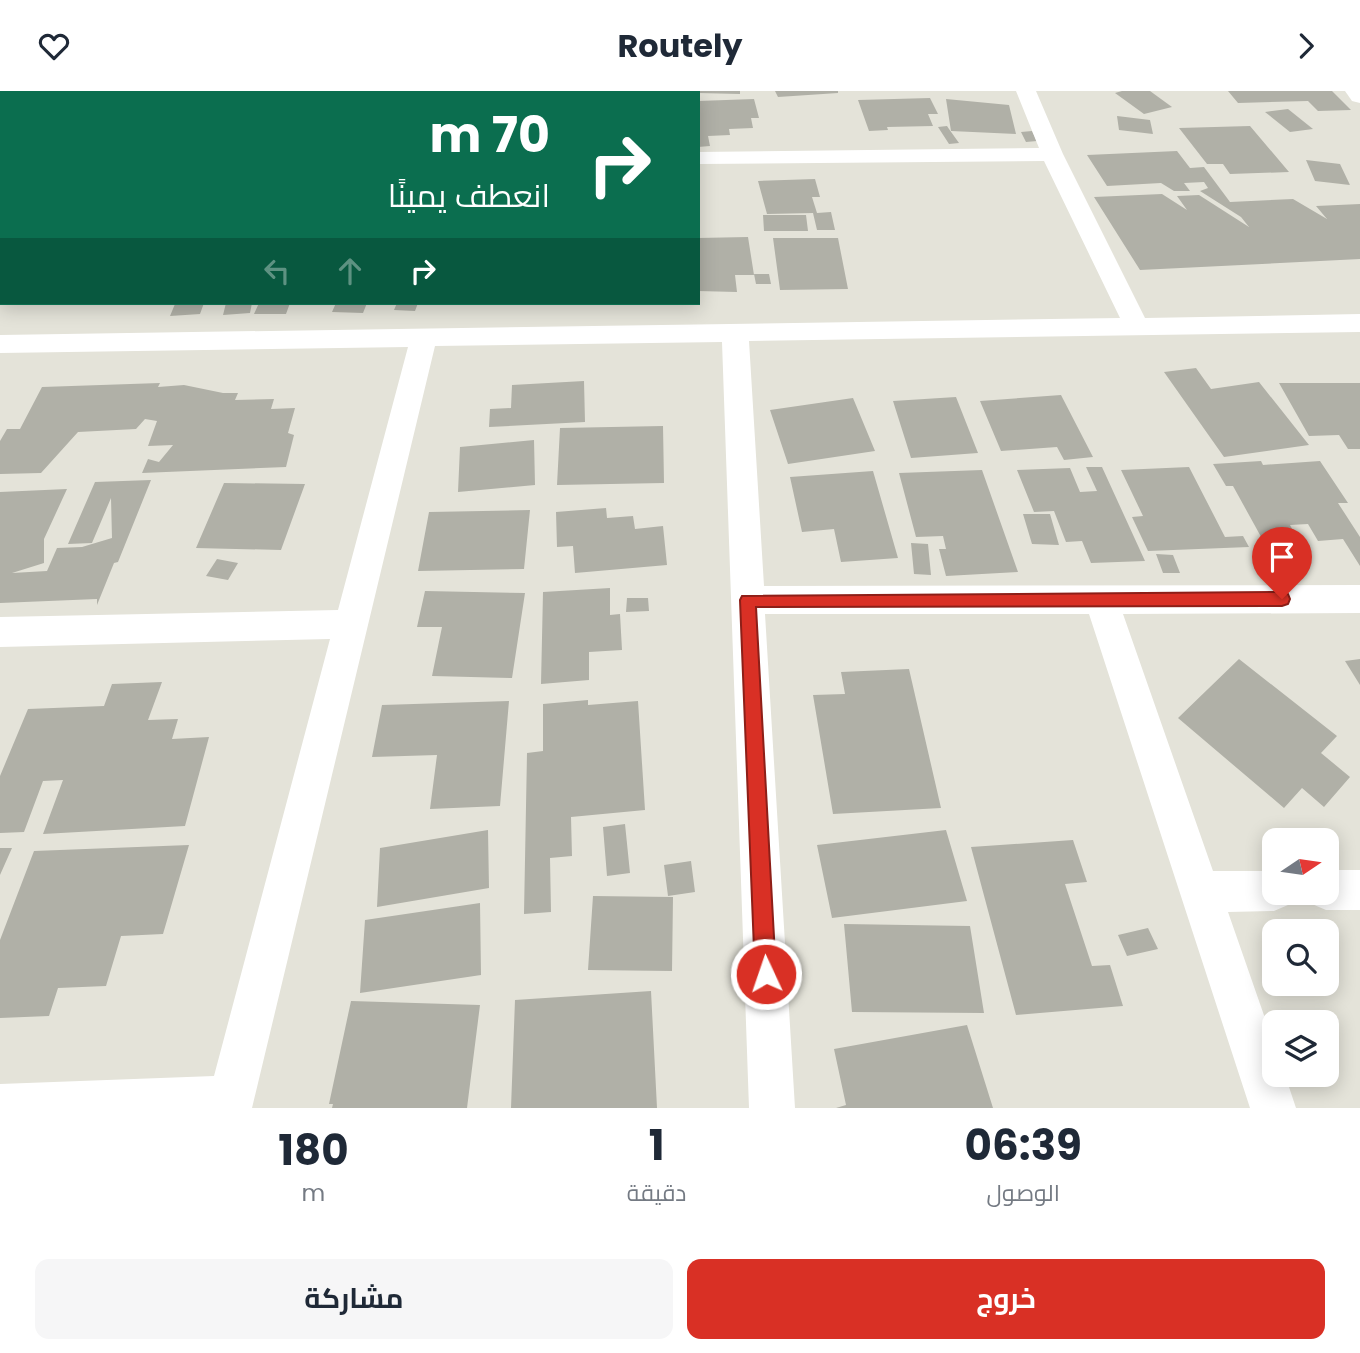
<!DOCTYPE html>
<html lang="ar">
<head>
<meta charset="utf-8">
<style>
  body { margin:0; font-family:Poppins,Cairo,sans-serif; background:#f6f6f7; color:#1f2937; direction:rtl; height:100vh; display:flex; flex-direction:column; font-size:26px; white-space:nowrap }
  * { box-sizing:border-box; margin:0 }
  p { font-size:23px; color:#747a83 }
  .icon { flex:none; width:38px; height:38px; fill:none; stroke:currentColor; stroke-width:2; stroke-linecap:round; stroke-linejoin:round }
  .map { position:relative; height:1017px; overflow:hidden; direction:ltr }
  .sheet { display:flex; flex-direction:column; background:#fff; flex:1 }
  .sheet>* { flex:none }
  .guide { position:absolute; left:0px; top:0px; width:700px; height:214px; box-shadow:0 4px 18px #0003; direction:rtl; background:#0b6e4f; color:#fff; overflow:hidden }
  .needle { width:46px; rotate:77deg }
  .tools { position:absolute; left:1262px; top:737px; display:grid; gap:14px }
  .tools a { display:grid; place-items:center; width:77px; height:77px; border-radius:14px; background:#fff; box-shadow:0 4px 18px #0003; font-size:35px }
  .pin { position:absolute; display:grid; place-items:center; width:60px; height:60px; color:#fff; margin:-72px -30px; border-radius:50% 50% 50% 0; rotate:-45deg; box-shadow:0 0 7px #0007 }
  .pin .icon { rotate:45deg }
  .me { position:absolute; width:77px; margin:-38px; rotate:357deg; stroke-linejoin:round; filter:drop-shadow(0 0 5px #0008) }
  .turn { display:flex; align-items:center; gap:24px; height:147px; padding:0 35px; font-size:32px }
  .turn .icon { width:91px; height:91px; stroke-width:2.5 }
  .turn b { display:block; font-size:49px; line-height:60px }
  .lanes { display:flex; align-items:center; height:66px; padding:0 35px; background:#0003; justify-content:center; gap:35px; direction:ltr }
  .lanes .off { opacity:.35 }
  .eta { display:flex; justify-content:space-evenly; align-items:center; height:119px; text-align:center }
  .eta b { font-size:42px; font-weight:700; line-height:49px }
  .button { display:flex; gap:14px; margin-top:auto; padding:14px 35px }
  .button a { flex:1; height:80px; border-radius:14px; background:#d93025; color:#fff; font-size:28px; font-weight:700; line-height:80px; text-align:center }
  .button a+a { background:#f6f6f7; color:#1f2937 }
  header { display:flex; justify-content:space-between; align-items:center; height:91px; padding:0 35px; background:#fff; font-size:32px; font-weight:700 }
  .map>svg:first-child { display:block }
  .building { fill:#b0b0a7 }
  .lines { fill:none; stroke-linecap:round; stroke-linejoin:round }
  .minor { fill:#fff; fill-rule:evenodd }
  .tertiary { fill:#fff; fill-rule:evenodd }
  .route { fill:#d93025; stroke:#8d1f18; stroke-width:2 }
</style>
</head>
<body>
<header><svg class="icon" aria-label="forward" viewBox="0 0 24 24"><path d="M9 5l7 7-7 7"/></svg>Routely<svg class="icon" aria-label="heart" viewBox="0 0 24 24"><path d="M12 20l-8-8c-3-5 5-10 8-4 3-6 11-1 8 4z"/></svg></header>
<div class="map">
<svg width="1360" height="1017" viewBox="0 0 1360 1017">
  <rect width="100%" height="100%" fill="#e4e3d9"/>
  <path class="building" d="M698,0H740V3L698,2Z
    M775,0H838V2L778,6Z
    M1122,0H1150L1172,16L1144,23L1115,2Z
    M1228,0H1332L1351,19L1318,20L1308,10L1238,12Z
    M930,7L938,23H928L933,35L887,36L888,39L869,40L858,9Z
    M754,8L759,27H751L753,37L729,38L730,44L708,45L710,55L698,56V10Z
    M946,8L1009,14L1016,43L951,40Z
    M1288,18L1313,38L1290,41L1265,21Z
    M1117,25L1150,29L1153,43L1119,39Z
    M947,35L949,38L959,52L949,53L938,36Z
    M1250,35L1289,81L1230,83L1223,73H1207L1179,37Z
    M1032,40L1037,50L1026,51L1021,41Z
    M1177,60L1190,77L1204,76L1230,111L1293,108L1327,128L1316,115L1360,113V168L1140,179L1094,106L1162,103L1187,119L1177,105L1199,104L1249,136L1241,126L1200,100L1208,97L1204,91L1184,92L1190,100H1174L1161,92L1107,95L1087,64Z
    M1306,69L1340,73L1350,94L1315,90Z
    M815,88L820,106H812L817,122L831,121L835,139H817L813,122L767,123L758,90Z
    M763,124H806L808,140H764Z
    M748,146L754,184H735L737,201L698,200V147Z
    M773,147H838L848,198L780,199Z
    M754,183H769L771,193H756Z
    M190,212H204L200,223L170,225L175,213Z
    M226,212H252L250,222L223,224Z
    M259,212H290L286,223H254Z
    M336,212H367L363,222L332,221Z
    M397,212H418L415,220L394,219Z
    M1196,277L1211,298L1259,291L1309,354L1224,366L1164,281Z
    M584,290L585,331L489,336L490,318L511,317L512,294Z
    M160,292L158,296L184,294L223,302H238L235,309L274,308L271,318L295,317L288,342L294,344L286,376L142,382L148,368L159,371L173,354L148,355L157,330L145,328L136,338L78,341L41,382L0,383V350L7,338H20L42,296Z
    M1279,292H1360V358H1348L1339,344L1309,345Z
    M1061,304L1093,366L1064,369L1057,356L1001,360L980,310Z
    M956,306L978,362L911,367L893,310Z
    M853,307L875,360L788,373L770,319Z
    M663,335L664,392L557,394L560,337Z
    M534,349L535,394L458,401L460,356Z
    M1261,370L1263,374L1320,370L1348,412H1338L1360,446V475L1343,448L1318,450L1308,433L1290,434L1299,451L1265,453L1233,395H1226L1213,373Z
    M1086,376H1102L1145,470L1091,472L1082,450L1066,451L1054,420L1034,421L1017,379L1070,377L1080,401L1097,400Z
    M1189,376L1225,446L1243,445L1249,456L1148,460L1132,426L1143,425L1121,379Z
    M982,379L1018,481L946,485L939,458H946L943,445L916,446L899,382Z
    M873,380L898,467L841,471L834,438L802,441L790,386Z
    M151,389L118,471L114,472L97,514V508L0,512V401L67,398L44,448V472L12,482L47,480L57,457L82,456L112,447L111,407L92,452L68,453L95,391Z
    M224,392L305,393L281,459L196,457Z
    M606,417L607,427L633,425L635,438L663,435L667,474L575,482L573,455L557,456L556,421Z
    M530,419L524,478L418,480L429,421Z
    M1023,423H1050L1059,454L1032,453Z
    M911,452L928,453L931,484L914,483Z
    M1156,463L1173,464L1180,482H1163Z
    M217,468L238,472L228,489L206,485Z
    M610,497V524L620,523L622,559L589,561V589L541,593L543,501Z
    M425,500L525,502L512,587L432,585L442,536H417Z
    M627,507H648L649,520L626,521Z
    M1239,568L1337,645L1321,662L1350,686L1324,716L1302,697L1284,717L1178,627Z
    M1360,568V594L1345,570Z
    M909,578L941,717L833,723L813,604L845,603L841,581Z
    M162,591L148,629L178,628L172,648L209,646L185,735L43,743L63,689L43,690L24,741L0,742V685L28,618L104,615L112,593Z
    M588,609V614L638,610L645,719L571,726L572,765L550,767L551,821L524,823L527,662L543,660V613Z
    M509,610L500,715L430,718L437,664L372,666L382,614Z
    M625,733L630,782L607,785L603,736Z
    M488,739L489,797L377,816L380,757Z
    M946,739L967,810L832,827L817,754Z
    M1073,749L1087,791L1065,793L1092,875L1110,874L1123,915L1016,924L971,756Z
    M189,754L163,843L121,845L106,895L58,897L49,925L0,927V849L34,760Z
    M0,757H12L0,784Z
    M691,770L695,801L668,805L664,774Z
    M593,805L673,806L672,880L588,879Z
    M480,812L481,884L360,902L365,829Z
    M844,833L970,835L984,922L852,921Z
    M1148,837L1158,858L1127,865L1118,844Z
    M651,900L657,1017H511L515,909Z
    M351,910L480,914L467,1017H332L333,1013H329Z
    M967,934L993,1017H836L846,1014L834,958Z"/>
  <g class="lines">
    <path class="minor" d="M114,0H135L113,2Z
      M337,0H357L336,2Z
      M550,0H570L549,2Z
      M1016,0H1036L1063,63L1145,227L1360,223V241L749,250L764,495L1360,494V522L1123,523L1213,780H1274V802H1294L1288,814L1274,820L1228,821L1274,953V984H1285L1296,1017H1250L1089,523H765L795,1017H749L722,251L435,255L252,1017H0V993L214,985L330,548L0,556V526L338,519L408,256L0,262V244L1120,227L1044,70L698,73V61L1039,57Z
      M2,166V184L0,185V167Z
      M1326,779H1360V819H1326L1312,813L1307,802H1326Z"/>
    <path class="tertiary" d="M1345,0H1360V12L1352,10Z"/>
  </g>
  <path class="route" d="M1282,501L1288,503L1290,508L1288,513L1282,515L756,516L776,883L773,891L766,894L758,891L755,883L740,509L742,505Z"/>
</svg>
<div class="tools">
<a><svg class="needle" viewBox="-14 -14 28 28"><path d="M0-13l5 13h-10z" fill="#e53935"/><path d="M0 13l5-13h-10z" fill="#747a83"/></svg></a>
<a><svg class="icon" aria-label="search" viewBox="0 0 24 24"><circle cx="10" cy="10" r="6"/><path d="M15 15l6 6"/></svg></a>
<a><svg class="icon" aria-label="layers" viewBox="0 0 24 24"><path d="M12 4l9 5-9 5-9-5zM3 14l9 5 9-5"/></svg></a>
</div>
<div class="pin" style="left:1282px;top:508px;background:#d93025"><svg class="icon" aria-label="arrive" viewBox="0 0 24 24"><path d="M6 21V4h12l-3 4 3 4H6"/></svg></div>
<svg class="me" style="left:766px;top:883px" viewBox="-20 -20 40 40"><circle r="17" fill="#d93025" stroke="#fff" stroke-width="3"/><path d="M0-11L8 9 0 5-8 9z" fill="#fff"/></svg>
<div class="guide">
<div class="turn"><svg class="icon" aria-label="right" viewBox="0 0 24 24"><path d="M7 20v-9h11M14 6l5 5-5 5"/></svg><div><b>70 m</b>انعطف يمينًا</div></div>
<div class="lanes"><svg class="icon off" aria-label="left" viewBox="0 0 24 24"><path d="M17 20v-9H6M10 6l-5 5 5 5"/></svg><svg class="icon off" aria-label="ahead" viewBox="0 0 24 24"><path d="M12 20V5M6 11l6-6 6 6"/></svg><svg class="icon" aria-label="right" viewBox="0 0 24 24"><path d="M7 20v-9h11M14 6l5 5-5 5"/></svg></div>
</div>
</div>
<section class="sheet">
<div class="eta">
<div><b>06:39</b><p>الوصول</p></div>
<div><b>1</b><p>دقيقة</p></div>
<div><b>180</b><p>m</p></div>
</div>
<div class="button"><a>خروج</a><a>مشاركة</a></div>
</section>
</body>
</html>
